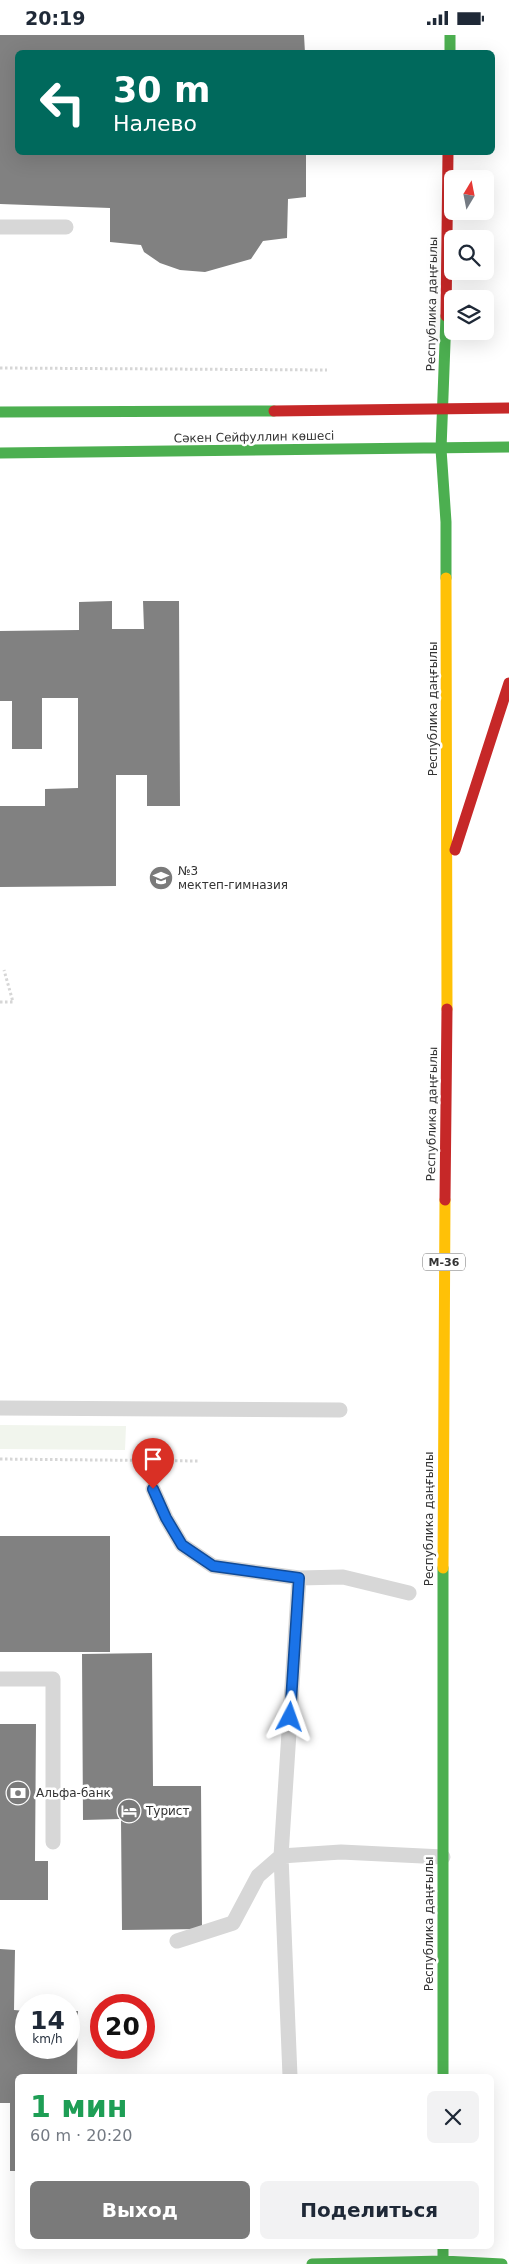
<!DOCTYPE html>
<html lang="ru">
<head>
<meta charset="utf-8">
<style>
  body { margin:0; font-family:"DejaVu Sans",sans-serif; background:#f2f2f3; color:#1f2937; height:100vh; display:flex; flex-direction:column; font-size:19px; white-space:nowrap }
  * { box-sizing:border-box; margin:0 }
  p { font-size:16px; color:#747a83 }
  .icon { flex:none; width:28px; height:28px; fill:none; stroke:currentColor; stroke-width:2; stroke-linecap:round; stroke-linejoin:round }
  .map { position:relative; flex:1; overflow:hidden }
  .sheet { position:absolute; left:15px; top:2039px; width:479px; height:175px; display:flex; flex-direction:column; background:#fff; border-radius:8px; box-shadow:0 5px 20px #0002 }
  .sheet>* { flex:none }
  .hud { position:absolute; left:15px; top:15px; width:480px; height:105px; border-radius:8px; box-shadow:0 5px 20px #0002; background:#00695c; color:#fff; overflow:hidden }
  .needle { width:32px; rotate:10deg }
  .buttons { position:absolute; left:444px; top:135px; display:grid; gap:10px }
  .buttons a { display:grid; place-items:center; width:50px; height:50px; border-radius:8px; background:#fff; box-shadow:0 5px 20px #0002; font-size:25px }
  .speed { position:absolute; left:15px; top:1959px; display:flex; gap:10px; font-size:25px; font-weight:700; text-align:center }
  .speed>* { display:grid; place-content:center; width:65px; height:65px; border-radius:50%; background:#fff; box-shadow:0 5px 20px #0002; line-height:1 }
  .speed small { font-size:12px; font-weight:400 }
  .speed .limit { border:8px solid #d22; background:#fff; color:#111 }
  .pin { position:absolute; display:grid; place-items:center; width:42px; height:42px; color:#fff; margin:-51px -21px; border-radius:50% 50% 50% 0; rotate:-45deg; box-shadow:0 0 5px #0007 }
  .pin .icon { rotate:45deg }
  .me { position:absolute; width:55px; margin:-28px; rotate:4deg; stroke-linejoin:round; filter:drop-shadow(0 0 4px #0008) }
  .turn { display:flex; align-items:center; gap:18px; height:105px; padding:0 15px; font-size:22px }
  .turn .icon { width:65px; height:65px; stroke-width:2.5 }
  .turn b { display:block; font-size:35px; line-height:42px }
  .round { display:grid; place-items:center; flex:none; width:52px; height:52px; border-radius:8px; background:#f2f2f3 }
  .summary { display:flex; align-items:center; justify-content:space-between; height:85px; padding:0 15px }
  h1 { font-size:30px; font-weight:700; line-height:38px; color:#1e9e55 }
  .action { display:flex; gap:10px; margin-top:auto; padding:10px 15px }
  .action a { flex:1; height:58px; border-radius:8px; background:#7a7a7a; color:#fff; font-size:20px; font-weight:700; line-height:58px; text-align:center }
  .action a+a { background:#f2f2f3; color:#1f2937 }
  .status { display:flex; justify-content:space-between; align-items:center; height:35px; padding:0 25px; background:#fff; direction:ltr }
  .status svg { height:14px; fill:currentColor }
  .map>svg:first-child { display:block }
  .green { fill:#f1f5ed }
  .building { fill:#818181 }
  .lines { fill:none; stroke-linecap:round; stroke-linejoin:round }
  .path { stroke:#d6d6d6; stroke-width:3; stroke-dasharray:2.5 2.5; stroke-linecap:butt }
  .lane { stroke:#d7d7d7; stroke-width:15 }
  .fast { stroke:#4caf50; stroke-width:11 }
  .slow { stroke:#ffc107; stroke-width:11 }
  .jam { stroke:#c62828; stroke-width:11 }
  .route-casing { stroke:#114b97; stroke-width:12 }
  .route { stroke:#1a73e8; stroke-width:9 }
  .labels { text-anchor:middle; stroke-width:5; stroke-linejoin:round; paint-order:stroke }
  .shield { fill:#fff; stroke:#707070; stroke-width:1 }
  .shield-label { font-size:11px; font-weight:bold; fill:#333 }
  .street-label { font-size:12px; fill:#333; stroke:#fff }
  .poi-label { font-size:12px; fill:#333; stroke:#fff; text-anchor:start }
</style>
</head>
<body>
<div class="status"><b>20:19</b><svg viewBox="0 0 49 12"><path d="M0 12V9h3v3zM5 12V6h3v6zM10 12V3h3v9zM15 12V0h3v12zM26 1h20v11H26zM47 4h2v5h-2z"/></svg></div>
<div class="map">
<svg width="509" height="2229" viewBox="0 0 509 2229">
  <rect width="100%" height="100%" fill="#fff"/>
  <path class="green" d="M0,1390L126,1391L125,1415L0,1414Z"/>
  <path class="building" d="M0,0H304L305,18H18V118H306V162L288,164L287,203L263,206L251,224L205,237L180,235L160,228L144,217L141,210L110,207V173L0,169Z
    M112,566V594H144L143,566H179L180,771H147V740H116V851L0,852V771H45V754L78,753V663H42V714H12V666H0V596L79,595V567Z
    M0,1501H110V1617H0Z
    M152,1618L153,1751H201L202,1894L122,1895L121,1784L83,1785L82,1619Z
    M0,1689H36L35,1826H48V1865H0Z
    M0,1914L15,1915L14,1975L26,1976V2012H69V1976H78L77,2041H18V2136H10V2068H0Z"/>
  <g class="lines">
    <path class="path" d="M0,333L327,335
      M0,967H13L4,935
      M0,1424L199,1426"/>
    <path class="lane" d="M0,192H66
      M0,1373L340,1375
      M153,1454L166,1483L182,1510L213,1531L299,1543
      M0,1644H53V1807
      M177,1906L233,1888L258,1841L281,1821L299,1543L343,1542L409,1558
      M290,2041L281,1821L341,1817L443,1822"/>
    <path class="fast" d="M450,0V18
      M446,281L441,414L446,487V543
      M0,377L274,376
      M0,418L509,412
      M443,1533V2041
      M443,2211V2229
      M312,2229L443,2226L502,2229"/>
    <path class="slow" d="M446,543L447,974
      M443,1533L445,1165"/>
    <path class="jam" d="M446,281L448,118
      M274,376L509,373
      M455,815L509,648
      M445,1165L447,974"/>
  </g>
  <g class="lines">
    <g class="route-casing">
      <path id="route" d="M153,1454L166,1483L182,1510L213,1531L299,1543L290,1682"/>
    </g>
    <use href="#route" class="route"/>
  </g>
  <defs>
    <g id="school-disc" transform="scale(1.25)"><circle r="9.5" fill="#7a7a7a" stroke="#fff"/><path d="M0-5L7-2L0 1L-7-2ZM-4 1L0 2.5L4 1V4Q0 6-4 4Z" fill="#fff"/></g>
    <g id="bank-disc" transform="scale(1.25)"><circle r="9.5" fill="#7a7a7a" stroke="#fff"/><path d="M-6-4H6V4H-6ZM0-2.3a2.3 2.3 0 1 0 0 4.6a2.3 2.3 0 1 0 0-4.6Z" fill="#fff"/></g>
    <g id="hotel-disc" transform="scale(1.25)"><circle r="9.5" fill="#7a7a7a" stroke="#fff"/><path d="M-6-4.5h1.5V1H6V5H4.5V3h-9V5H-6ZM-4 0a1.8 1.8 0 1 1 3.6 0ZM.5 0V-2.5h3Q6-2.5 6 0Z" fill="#fff"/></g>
  </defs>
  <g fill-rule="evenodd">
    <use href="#school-disc" x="161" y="843"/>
    <use href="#bank-disc" x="18" y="1758"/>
    <use href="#hotel-disc" x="129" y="1776"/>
  </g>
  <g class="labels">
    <rect class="shield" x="423" y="1218.5" width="42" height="17" rx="4"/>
    <g class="shield-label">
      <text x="444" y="1231">M-36</text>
    </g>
    <g class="street-label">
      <text transform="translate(432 269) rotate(-89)" y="4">Республика даңғылы</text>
      <text transform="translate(254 402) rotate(-1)" y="4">Сәкен Сейфуллин көшесі</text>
      <text transform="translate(433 674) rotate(-90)" y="4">Республика даңғылы</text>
      <text transform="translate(432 1079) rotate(-89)" y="4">Республика даңғылы</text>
      <text transform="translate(429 1484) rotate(-90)" y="4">Республика даңғылы</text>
      <text transform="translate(429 1889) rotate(-90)" y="4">Республика даңғылы</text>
    </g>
    <g class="poi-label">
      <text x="178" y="840">№3<tspan x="178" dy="14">мектеп-гимназия</tspan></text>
      <text x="36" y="1762">Альфа-банк</text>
      <text x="146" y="1780">Турист</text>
    </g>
  </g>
</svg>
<div class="buttons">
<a><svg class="needle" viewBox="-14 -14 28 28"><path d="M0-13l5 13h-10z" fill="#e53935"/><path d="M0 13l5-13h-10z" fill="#747a83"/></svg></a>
<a><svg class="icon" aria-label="search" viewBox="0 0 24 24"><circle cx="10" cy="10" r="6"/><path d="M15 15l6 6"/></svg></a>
<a><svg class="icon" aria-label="layers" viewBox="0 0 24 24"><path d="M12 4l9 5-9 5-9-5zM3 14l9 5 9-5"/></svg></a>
</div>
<div class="speed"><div>14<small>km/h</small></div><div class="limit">20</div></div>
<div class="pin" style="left:153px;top:1454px;background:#d93025"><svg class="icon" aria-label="arrive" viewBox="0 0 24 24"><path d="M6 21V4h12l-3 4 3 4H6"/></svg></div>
<svg class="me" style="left:290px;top:1682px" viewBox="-20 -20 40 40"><path d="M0-17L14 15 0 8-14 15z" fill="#1a73e8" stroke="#fff" stroke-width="4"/></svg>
<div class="hud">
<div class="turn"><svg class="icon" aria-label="left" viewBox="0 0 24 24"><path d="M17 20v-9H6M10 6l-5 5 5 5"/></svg><div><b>30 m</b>Налево</div></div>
</div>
<section class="sheet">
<div class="summary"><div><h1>1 мин</h1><p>60 m · 20:20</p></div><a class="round"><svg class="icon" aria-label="close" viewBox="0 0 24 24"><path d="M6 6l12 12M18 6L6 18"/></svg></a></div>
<div class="action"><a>Выход</a><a>Поделиться</a></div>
</section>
</div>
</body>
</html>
